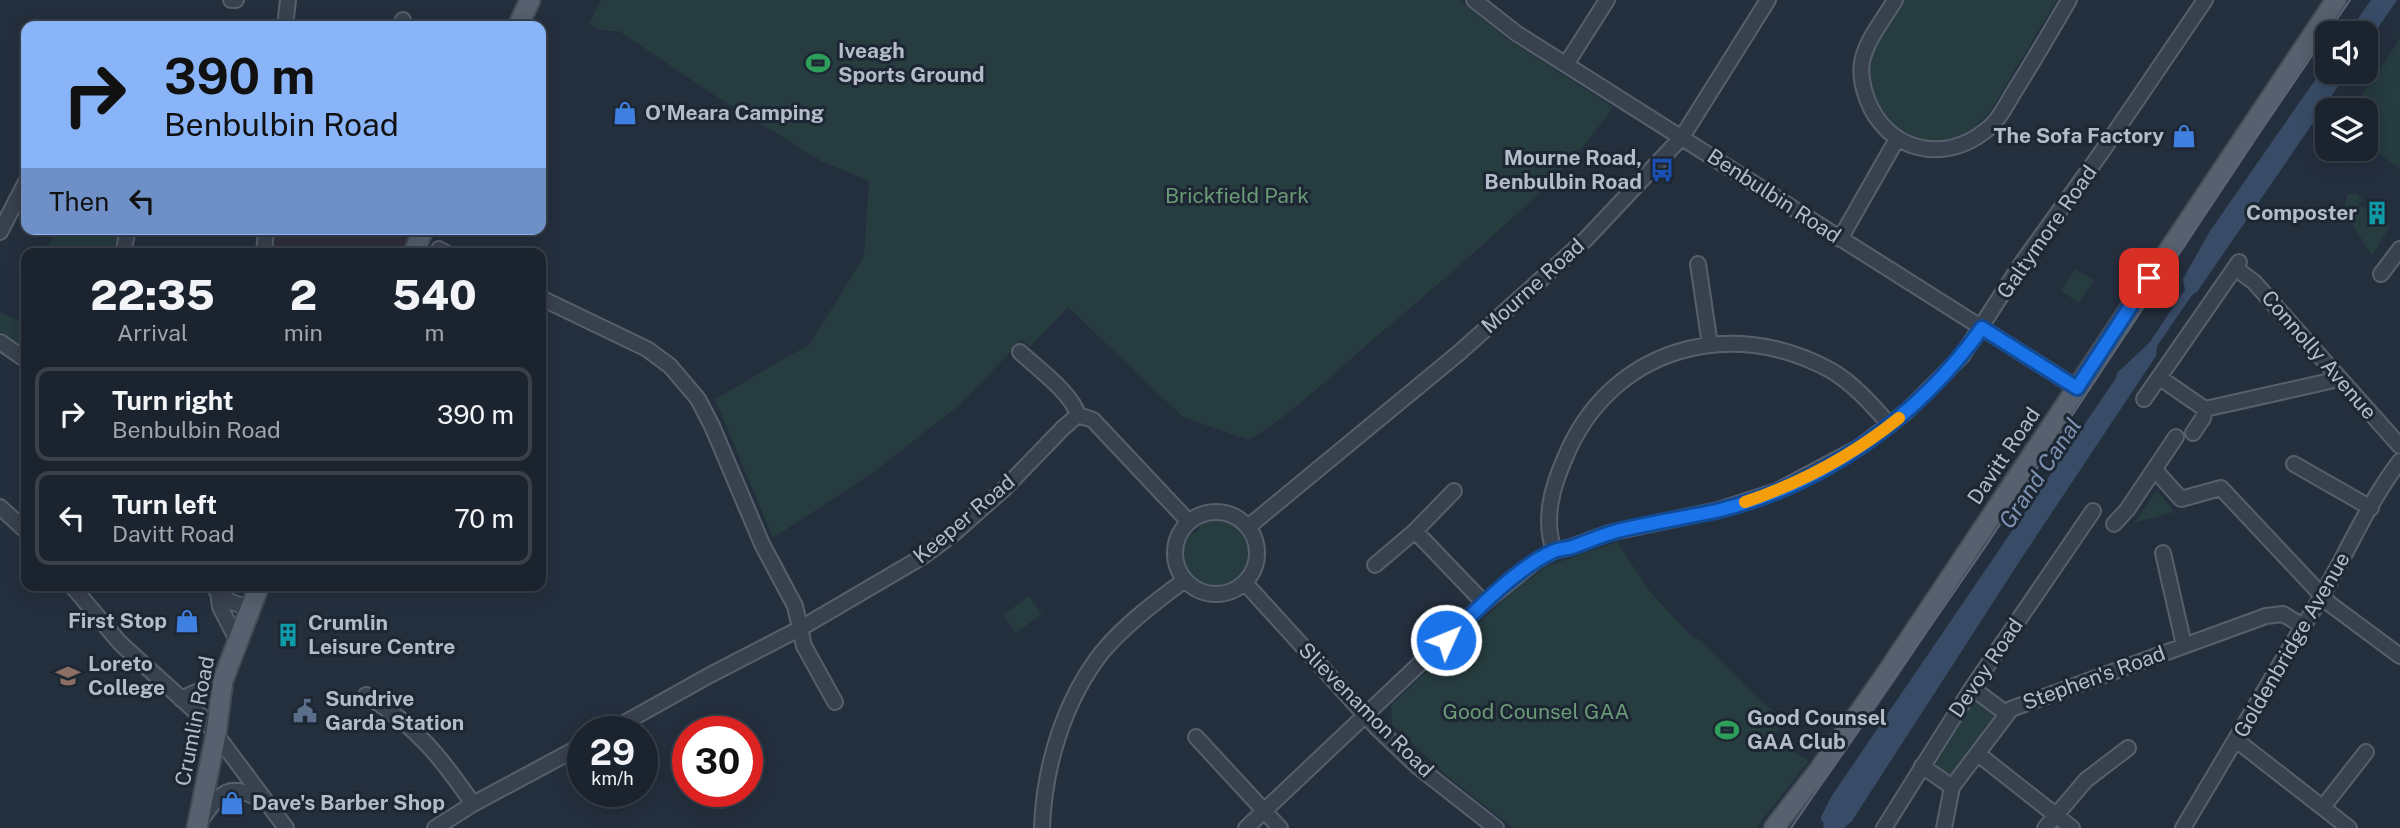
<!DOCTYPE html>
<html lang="en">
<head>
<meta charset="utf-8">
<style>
  body { margin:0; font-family:"Public Sans",sans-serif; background:#242b36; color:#f1f3f6; height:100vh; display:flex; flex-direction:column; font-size:26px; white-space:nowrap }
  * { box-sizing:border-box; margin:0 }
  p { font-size:23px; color:#a0a4aa }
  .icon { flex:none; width:38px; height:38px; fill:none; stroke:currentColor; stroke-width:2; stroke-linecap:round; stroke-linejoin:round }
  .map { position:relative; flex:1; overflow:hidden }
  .side { position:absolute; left:21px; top:248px; width:525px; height:343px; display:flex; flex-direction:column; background:#1b232e; border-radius:14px; box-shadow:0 4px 18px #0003,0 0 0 2px #39404a }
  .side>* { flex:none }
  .top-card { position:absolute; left:21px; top:21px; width:525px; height:214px; border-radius:14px; box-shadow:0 4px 18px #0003,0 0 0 2px #39404a; background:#8ab4f8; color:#111; overflow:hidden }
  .fabs { position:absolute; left:2315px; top:21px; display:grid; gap:14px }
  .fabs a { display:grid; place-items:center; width:63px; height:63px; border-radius:14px; background:#1b232e; box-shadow:0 4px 18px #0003,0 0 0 2px #39404a; font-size:35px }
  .speed { position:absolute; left:567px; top:716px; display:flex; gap:14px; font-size:35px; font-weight:700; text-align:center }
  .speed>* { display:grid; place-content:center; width:91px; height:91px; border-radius:50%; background:#1b232e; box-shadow:0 4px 18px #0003,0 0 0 2px #39404a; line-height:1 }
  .speed small { font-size:18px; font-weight:400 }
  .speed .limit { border:10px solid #d22; background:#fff; color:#111 }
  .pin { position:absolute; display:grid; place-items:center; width:60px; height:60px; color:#fff; margin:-30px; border-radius:14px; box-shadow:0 4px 10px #0006 }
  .me { position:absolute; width:77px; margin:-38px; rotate:46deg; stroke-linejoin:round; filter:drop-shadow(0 0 5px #0008) }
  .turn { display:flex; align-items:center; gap:24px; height:147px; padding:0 28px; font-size:32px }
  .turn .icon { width:91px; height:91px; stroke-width:2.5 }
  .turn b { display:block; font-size:49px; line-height:60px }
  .then { display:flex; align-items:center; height:66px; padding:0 28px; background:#0003; gap:14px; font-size:26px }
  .eta { display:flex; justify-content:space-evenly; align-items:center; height:119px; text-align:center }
  .eta b { font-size:42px; font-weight:800; line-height:49px }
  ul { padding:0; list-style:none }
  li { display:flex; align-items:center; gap:21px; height:94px; margin:0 14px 10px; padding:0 14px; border:4px solid #39404a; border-radius:14px }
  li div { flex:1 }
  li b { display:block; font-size:26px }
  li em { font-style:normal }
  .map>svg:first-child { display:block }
  .medical { fill:#32303f }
  .green { fill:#263c3f }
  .water { fill:#394c67 }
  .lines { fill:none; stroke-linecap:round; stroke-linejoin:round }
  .minor-casing { stroke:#565f6c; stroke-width:18 }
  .major-casing { stroke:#414a57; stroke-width:23 }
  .minor { stroke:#38414e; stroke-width:14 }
  .major { stroke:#56606e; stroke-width:19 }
  .tram { stroke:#5a6575; stroke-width:2 }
  .route-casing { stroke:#114b97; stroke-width:18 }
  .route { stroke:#1a73e8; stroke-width:12 }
  .slow { stroke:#f59e0b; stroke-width:12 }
  .labels { text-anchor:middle; stroke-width:6; stroke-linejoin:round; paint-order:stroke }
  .poi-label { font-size:21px; font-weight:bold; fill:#b4bcc9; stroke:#1d2633; text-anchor:start }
  .park-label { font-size:21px; fill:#6b9a76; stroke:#1d2633 }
  .street-label { font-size:21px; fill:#b4bcc9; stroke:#1d2633 }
  .water-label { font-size:23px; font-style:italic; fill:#7c92b1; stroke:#1d2633 }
</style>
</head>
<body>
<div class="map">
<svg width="2400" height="828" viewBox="0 0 2400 828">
  <rect width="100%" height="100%" fill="#242f3e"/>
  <path class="medical" d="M275,229H397L410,234L400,254H273Z"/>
  <path class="green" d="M601,0H1459L1506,38L1613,107C1579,158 1531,201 1486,242C1450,274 1414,305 1377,336C1336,371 1295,412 1249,440L1183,417L1068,307L1030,347L1022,340L958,406L874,472L773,538L715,399L810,344L864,256L869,181L821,161L714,95L619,31C607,31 599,31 589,24Z
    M1901,0H2057L1991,110C1980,123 1968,134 1952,138C1908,151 1869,110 1870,68C1871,43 1889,21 1901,0Z
    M2400,39V169L2366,144V110H2352Z
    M2356,193L2362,199L2358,206H2361L2390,226L2372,256L2343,209L2348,194Z
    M57,229H120L115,254H44Z
    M2075,269L2094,280L2079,303L2061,291Z
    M0,312L26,325V349L0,331Z
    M2157,490L2174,512L2134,523Z
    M1218,518C1290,528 1231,626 1189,578C1179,566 1179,551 1184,537L1196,532L1204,520Z
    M1617,542L1651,593L1694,639L1697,638L1783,722L1774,738L1809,761L1756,828H1513L1447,776L1392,724L1391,705L1510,594L1547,566Z
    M1029,596L1042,614L1016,633L1003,615Z
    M1975,699L1994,713L1995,718L1951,779L1931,765L1971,700Z"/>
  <path class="water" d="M2371,0H2397L2366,45V33H2348Z
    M2327,63L2328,72H2348L2197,292L2192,295L2157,346L2156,356L2023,556L1852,821L1844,828H1823L1824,823L1821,820V817L1831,797L2116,378L2117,373L2150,342L2179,298L2185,290L2183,279L2210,231Z"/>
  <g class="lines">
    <g class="minor-casing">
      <path id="minor" d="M231,0H236
        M1474,0L1516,33L2077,388
        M1895,0C1884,19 1866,40 1862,62C1860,74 1863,88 1867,99C1886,150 1943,165 1985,131C1998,122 2006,105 2014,92C2033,62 2051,31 2069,0
        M285,26L288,0
        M400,26L403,20
        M1567,63L1607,0
        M0,232L26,182
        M1840,239L1897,139
        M439,249L448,254
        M123,254L128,229
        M264,254L266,229
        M1698,264L1710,345
        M2235,268L2254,282L2400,446
        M2381,274L2400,249
        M541,298L647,349L670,366L698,399L712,426L762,544L795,606L804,646L835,702
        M0,342L26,360
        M1020,352C1037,368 1072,393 1078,415
        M2160,378L2205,409L2339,379
        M2144,399L2239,262
        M1078,415L1093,420L1189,522
        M2193,433L2203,418L2205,409
        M2294,464L2371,508
        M2155,470L2181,499L2221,488L2330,604L2400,656
        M0,507L26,531
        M1175 553a41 41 0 1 1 82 0a41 41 0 1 1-82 0Z
        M2114,524L2127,510L2176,437
        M1248,527L1460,352L1586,239L1682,137L1768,0
        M1415,531L1484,603
        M1554,551C1543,519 1552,487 1565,458C1610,348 1731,314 1832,371C1855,385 1872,405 1890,425
        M2163,553L2184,645
        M1375,565L1415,531L1454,491
        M1245,583L1377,728L1417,766L1496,828
        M72,586L120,643L206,721L286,828
        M217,586L220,607L237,640
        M217,592L231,602L249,608
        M1972,688L2007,714
        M366,695C416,726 441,757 473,804
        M181,699L223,680
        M608,732L710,675L801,628L922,557L952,535L1005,488L1063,428L1078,415
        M1196,737L1280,828
        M2236,740L2349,828
        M1978,754L2072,828
        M1922,766L1952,787
        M2323,807L2366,752
        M201,820C221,792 229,781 263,801
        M435,828L473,804L583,745
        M1042,828C1044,767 1064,700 1103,651C1126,624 1156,601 1185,580
        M1246,828L1484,603L1536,561L1554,551L1571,547L1609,533L1718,510L1777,491L1858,448L1906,412L1962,356L2024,260L2101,153L2205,0
        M1884,828L1972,688L2093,511
        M1944,828L1952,787L2011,709L2266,616L2283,614L2303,626
        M2045,828L2086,780L2128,748
        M2183,828L2303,626C2339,574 2361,512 2400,461"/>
    </g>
    <g class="major-casing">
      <path id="major" d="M518,26L530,0
        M413,254L424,229
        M197,828L216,734L223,680L259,586
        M1774,828L1819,770L1884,677L2336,0"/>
    </g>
    <use href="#minor" class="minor"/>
    <use href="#major" class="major"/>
    <path class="tram" d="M1791,828L1983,550L2255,139L2350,0"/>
  </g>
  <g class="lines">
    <g class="route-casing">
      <path id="route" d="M1446,640C1475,612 1515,569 1552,552C1558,549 1565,549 1572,547C1587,542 1602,535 1617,531C1650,523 1683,518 1716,511C1823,486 1919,416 1982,328L2077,388L2149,278"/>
    </g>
    <use href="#route" class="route"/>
    <path class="slow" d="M1745,502C1801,483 1853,455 1899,418"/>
  </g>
  <defs>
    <g id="stadium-bare" transform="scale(1.89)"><path d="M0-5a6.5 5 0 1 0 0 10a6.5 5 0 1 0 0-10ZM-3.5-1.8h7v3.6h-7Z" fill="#2e9e5b" stroke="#1d2633" stroke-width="2.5" paint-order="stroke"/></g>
    <g id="shop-bare" transform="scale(1.89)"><path d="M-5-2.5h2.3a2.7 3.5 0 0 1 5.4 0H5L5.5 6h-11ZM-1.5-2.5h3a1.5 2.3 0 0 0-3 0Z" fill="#3f7fe0" stroke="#1d2633" stroke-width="2.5" paint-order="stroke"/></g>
    <g id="bus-bare" transform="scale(1.89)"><path d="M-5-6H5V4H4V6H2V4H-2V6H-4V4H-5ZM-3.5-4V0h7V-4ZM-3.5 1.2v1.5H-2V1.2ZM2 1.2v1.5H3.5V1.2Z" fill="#1a4fb4" stroke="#1d2633" stroke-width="2.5" paint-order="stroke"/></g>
    <g id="building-bare" transform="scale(1.89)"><path d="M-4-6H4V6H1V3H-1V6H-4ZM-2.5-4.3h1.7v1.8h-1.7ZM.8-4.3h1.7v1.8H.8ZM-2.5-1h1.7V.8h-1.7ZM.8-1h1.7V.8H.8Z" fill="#0f9aa8" stroke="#1d2633" stroke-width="2.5" paint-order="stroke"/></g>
    <g id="school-bare" transform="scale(1.89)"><path d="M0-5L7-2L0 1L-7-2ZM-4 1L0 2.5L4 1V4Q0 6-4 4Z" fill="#8d6e63" stroke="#1d2633" stroke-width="2.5" paint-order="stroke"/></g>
    <g id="civic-bare" transform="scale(1.89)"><path d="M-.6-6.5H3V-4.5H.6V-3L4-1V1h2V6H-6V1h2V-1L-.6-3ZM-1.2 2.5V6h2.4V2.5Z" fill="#5c6f8a" stroke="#1d2633" stroke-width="2.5" paint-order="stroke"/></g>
  </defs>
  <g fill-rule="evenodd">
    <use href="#stadium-bare" x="818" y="63"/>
    <use href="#shop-bare" x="625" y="113"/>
    <use href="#shop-bare" x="2184" y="136"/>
    <use href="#bus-bare" x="1662" y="170"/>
    <use href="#building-bare" x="2377" y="213"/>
    <use href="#shop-bare" x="187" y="621"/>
    <use href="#building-bare" x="288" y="635"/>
    <use href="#school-bare" x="68" y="676"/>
    <use href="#civic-bare" x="305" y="711"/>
    <use href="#stadium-bare" x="1727" y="730"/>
    <use href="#shop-bare" x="232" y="803"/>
  </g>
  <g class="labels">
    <g class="poi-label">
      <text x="838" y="58">Iveagh<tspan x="838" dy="24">Sports Ground</tspan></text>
      <text x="645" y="120">O'Meara Camping</text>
      <text x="2164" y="143" text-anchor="end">The Sofa Factory</text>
      <text x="1642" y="165" text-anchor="end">Mourne Road,<tspan x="1642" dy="24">Benbulbin Road</tspan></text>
      <text x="2357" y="220" text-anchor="end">Composter</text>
      <text x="167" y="628" text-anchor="end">First Stop</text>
      <text x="308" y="630">Crumlin<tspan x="308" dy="24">Leisure Centre</tspan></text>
      <text x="88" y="671">Loreto<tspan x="88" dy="24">College</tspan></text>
      <text x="325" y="706">Sundrive<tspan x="325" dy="24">Garda Station</tspan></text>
      <text x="1747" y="725">Good Counsel<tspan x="1747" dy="24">GAA Club</tspan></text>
      <text x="252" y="810">Dave's Barber Shop</text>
    </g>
    <g class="park-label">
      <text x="1237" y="203">Brickfield Park</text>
      <text x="1536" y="719">Good Counsel GAA</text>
    </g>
    <g class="street-label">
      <text transform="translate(1774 196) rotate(33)" y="7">Benbulbin Road</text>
      <text transform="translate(2047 232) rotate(-55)" y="7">Galtymore Road</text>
      <text transform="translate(1533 286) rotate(-42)" y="7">Mourne Road</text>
      <text transform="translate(2319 355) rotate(49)" y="7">Connolly Avenue</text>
      <text transform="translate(2004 456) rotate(-56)" y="7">Davitt Road</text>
      <text transform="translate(964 519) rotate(-40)" y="7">Keeper Road</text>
      <text transform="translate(2292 645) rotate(-60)" y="7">Goldenbridge Avenue</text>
      <text transform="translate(1986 668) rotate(-56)" y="7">Devoy Road</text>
      <text transform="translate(2094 678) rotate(-20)" y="7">Stephen's Road</text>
      <text transform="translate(1366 710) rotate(45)" y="7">Slievenamon Road</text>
      <text transform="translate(195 721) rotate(-79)" y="7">Crumlin Road</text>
    </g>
    <g class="water-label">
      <text transform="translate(2040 473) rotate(-56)" y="8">Grand Canal</text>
    </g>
  </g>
</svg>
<div class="fabs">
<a><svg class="icon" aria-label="sound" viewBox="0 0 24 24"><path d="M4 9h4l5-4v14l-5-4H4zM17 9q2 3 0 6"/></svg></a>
<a><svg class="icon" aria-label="layers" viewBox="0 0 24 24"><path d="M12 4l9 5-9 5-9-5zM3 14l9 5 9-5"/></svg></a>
</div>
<div class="speed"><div>29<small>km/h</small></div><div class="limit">30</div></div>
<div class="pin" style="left:2149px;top:278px;background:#d93025"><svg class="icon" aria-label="arrive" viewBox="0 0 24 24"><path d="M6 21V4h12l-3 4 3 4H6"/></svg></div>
<svg class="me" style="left:1446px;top:640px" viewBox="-20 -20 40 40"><circle r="17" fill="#1a73e8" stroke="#fff" stroke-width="3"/><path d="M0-11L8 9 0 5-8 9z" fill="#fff"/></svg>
<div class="top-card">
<div class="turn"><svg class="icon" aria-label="right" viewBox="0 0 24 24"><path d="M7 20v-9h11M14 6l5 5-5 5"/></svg><div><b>390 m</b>Benbulbin Road</div></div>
<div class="then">Then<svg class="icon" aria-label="left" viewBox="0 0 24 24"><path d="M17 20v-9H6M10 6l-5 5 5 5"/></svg></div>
</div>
<section class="side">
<div class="eta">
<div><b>22:35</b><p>Arrival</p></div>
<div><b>2</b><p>min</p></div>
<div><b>540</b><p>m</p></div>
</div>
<ul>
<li><svg class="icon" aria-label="right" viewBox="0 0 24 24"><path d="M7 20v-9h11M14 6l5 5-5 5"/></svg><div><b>Turn right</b><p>Benbulbin Road</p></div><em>390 m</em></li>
<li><svg class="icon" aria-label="left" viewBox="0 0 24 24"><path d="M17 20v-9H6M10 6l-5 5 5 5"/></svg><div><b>Turn left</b><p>Davitt Road</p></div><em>70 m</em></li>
</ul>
</section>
</div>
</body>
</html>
